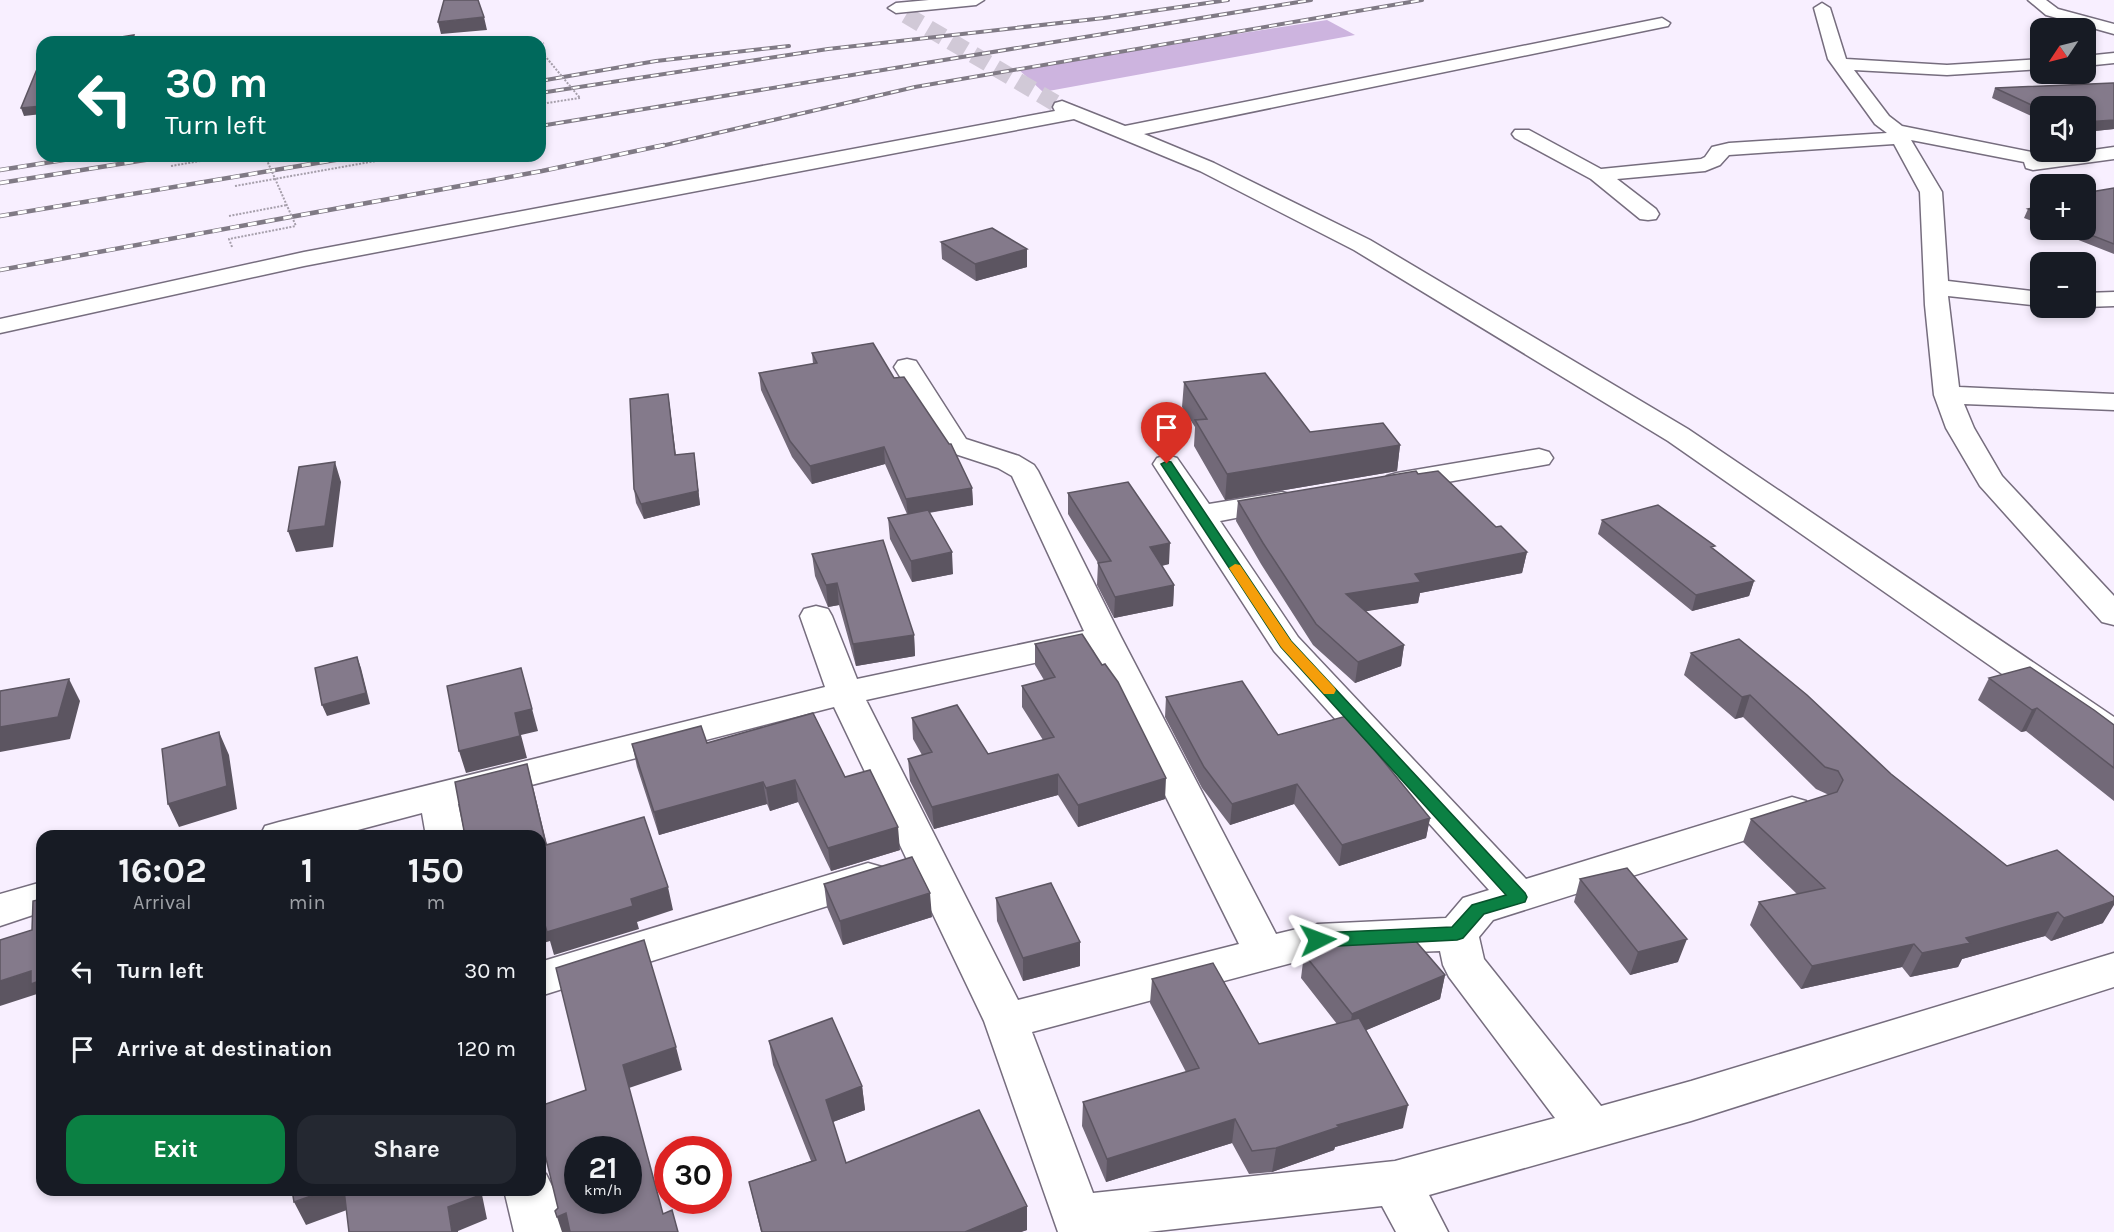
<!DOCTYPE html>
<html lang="en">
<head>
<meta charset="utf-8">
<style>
  body { margin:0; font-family:Karla,sans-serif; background:#242831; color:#f1f3f6; height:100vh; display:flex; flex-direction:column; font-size:22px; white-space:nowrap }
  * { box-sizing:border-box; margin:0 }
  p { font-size:20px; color:#9ea1a6 }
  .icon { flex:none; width:33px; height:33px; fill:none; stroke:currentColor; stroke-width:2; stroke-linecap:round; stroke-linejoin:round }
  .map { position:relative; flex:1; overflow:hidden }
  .details { position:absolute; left:36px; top:830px; width:510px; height:366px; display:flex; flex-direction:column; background:#171b24; border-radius:18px; box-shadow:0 3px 9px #0003 }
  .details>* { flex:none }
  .top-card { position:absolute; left:36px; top:36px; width:510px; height:126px; border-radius:18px; box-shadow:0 3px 9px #0003; background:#00695c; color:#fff; overflow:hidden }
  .needle { width:39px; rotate:235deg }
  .controls { position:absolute; left:2030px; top:18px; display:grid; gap:12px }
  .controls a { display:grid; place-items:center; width:66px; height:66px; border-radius:12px; background:#171b24; box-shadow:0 3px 9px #0003; font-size:30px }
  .speed { position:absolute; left:564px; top:1136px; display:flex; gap:12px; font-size:30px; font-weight:700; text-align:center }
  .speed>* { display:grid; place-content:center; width:78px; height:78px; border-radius:50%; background:#171b24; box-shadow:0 3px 9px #0003; line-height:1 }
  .speed small { font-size:15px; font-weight:400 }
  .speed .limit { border:9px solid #d22; background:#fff; color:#111 }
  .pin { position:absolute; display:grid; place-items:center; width:51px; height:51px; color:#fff; margin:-62px -26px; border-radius:50% 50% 50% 0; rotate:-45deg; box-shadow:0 0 6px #0007 }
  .pin .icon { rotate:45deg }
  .me { position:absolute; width:66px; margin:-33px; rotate:87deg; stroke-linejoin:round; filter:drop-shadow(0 0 4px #0008) }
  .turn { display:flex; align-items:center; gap:21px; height:126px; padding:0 30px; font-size:27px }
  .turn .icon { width:78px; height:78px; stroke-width:2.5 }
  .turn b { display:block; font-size:42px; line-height:51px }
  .eta { display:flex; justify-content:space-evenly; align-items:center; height:102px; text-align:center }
  .eta b { font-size:36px; font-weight:700; line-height:42px }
  .action { display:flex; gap:12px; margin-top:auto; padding:12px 30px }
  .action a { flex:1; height:69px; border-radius:18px; background:#0b8043; color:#fff; font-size:24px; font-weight:700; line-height:69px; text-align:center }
  .action a+a { background:#242831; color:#f1f3f6 }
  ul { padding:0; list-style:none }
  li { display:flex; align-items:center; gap:18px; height:78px; padding:0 30px }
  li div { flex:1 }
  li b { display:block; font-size:22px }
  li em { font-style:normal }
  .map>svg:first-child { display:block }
  .green { fill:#cdb4df }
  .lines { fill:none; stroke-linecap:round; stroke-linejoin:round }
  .minor-tunnel { stroke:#d1c9d7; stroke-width:17; stroke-dasharray:17 9; stroke-linecap:butt }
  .minor-casing { stroke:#766d7e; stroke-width:3 }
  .path { stroke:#a69fab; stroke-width:2; stroke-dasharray:2 1.5; stroke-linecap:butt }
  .minor { fill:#fff; fill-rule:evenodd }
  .rail-far1-casing { stroke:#807a85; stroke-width:4 }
  .rail-casing { stroke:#807a85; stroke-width:4.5 }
  .rail-far1 { stroke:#fff; stroke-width:2; stroke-dasharray:8; stroke-linecap:butt }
  .rail { stroke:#fff; stroke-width:3; stroke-dasharray:9; stroke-linecap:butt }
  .path-bridge { stroke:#a69fab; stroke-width:2; stroke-dasharray:2 1.5; stroke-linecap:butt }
  .wall { fill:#726978 }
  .shaded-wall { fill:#5c5561 }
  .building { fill:#847a8b; stroke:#5c5561; stroke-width:1.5; fill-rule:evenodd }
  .route { fill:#0b8043; stroke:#07532c; stroke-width:1.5 }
  .slow { fill:#f59e0b }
</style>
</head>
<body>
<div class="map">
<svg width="2114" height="1232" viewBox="0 0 2114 1232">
  <rect width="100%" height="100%" fill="#f8efff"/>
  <path class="green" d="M1327,20L1355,35L1043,92L1017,68Z"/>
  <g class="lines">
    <path class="minor-tunnel" d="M906,15L1062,107"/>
    <g class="minor-casing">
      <path id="minor" d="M929,0H984L976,5L896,13L888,8L896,3Z
        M2028,0H2046L2058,9L2114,24V34L2046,15Z
        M1822,3L1830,8L1846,59L1947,65L2040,59V69L1947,75L1854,70L1889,116L1902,126L2051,156L2114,147V159L2033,170L2026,168L2024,162L1911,140L1942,192L1948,281L2040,292V306L1948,296L1959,387L2114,394V410L1964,404L1974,428L2002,476L2114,596V625L2102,622L1980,486L1946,428L1934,395L1925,305L1920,192L1894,144L1729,155L1720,165L1705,171L1617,179L1656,209L1659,214L1656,219L1648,220L1640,219L1591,179L1515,138L1512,134L1515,130H1529L1601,169L1701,159L1705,157L1712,147L1729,143L1887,133L1875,124L1828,59L1814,8Z
        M1662,18L1670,23L1668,26L1144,134L1214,163L1370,240L1688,429L2114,717V746L2101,743L1668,441L1354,250L1200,171L1074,119L304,266L0,333V319L304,252L1055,111L1053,107L1055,103L1062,101L1125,126Z
        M2114,53V63L2085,66V56Z
        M2114,292V306L2085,307V293Z
        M907,359L916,361L966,439L1019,456L1034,465L1038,471L1121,637L1276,934L1318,924L1446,918L1463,898L1489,890L1274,651L1153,464L1157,458L1167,455L1177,458L1209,504L1282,492L1293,495L1297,501L1293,507L1220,521L1298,637L1526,879L1792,797L1806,801L1811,811L1806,821L1493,920L1479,937L1484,959L1601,1106L1691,1081L2114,953V987L1691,1121L1429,1195L1448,1232H1396L1382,1206L1148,1232H1058L984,1021L834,707L458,804L465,836H426L422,813L335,836H260L265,826L279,822L825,687L800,616L804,609L816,606L828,609L832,616L857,679L1084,631L1012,476L998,468L946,451L894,367L898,361ZM1093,650L1239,944L1018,1000L866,700ZM1440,951L1443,965L1449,977L1555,1118L1395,1161L1093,1193L1032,1032L1318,956Z
        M1539,449L1549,452L1553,458L1549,464L1397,491L1387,488L1382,482L1387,476L1397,473Z
        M868,863L882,867L888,878L882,889L540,996V962Z
        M42,882V912L0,926V894Z
        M540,1172L546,1174L554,1190L564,1232H514L504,1190H540Z"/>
    </g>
    <path class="path" d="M540,44L544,43
      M540,104L580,98
      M171,166L229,156
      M235,186L387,159
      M229,216L287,205
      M232,247L229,239L296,226"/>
    <use href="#minor" class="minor"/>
    <g class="rail-far1-casing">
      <path id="rail-far1" d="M540,81L656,61L789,46
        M540,93L828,49L1104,18L1228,0
        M540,126L1311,0
        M657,147L915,87L1422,0"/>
    </g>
    <g class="rail-casing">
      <path id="rail" d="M0,170L89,156
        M0,183L170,156
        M0,216L359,156
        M0,270L542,171L664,145"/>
    </g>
    <use href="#rail-far1" class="rail-far1"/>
    <use href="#rail" class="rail"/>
    <path class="path-bridge" d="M540,50L580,98
      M265,156L296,226"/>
  </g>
  <path class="wall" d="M2114,83V129L2085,132V106H2040V120L1992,98L1995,88Z
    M2114,188V254L2053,230H2085Z
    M2040,206V224L2024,218L2028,209Z
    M941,242L1027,249V267L976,281L942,259Z
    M812,353L894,378L972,488L973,505L929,513L953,574L912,582L890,539L888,518L907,514L885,464L812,484L792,457L761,390L759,373L813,364Z
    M1184,382L1310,432L1400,445L1397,471L1225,500L1194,446L1195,427L1182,407Z
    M668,394L676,455L694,453L700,505L644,519L636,503L634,489Z
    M1418,474L1496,527L1527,552L1522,573L1420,593L1418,603L1365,611L1404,645L1401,666L1355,683L1313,645L1261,564L1236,521L1238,501Z
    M1068,493L1169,564L1162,566L1174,585L1173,606L1114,618L1097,585L1098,563L1068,514Z
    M1602,520L1714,549L1754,581L1749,596L1692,611L1598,534Z
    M812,554L914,635L915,656L856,666L839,605L828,607L815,576Z
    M1035,644L1165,799L1078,827L1058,795L934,829L910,781L908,759L922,755L913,739L912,718L988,754L1043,740L1022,707V686L1044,680L1035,665Z
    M1691,653L1891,774L2007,866L2103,923L2051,941L2045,936L1962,959L1958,967L1910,977L1902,967L1801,989L1750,925L1759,902L1797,894L1743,842L1751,819L1829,795L1816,789L1743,717L1735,719L1684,675Z
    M1989,678L2114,725V801L2026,731L2021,732L1978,700Z
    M1166,697L1278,735L1378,745L1376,752L1430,818L1426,838L1339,866L1294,804L1230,825L1202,788L1165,717Z
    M707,743L845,777L900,850L831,871L798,802L770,811L767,804L659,835L637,767L632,744Z
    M1580,879L1678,962L1630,975L1574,902Z
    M824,884L932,917L843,945L827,907Z
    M996,898L1080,966L1023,981L997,921Z
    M1304,954L1445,975L1440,999L1366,1030L1403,1128L1335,1147L1334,1150L1272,1172L1249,1174L1232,1143L1106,1182L1082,1126L1083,1102L1186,1072L1150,1003L1152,979L1259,1044L1337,1024L1301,978Z
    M769,1041L862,1086L865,1110L833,1122L846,1163L1027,1230L1021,1232H761L749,1182L811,1161L773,1065Z"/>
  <path class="shaded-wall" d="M484,17L487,30L441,34L438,22Z
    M42,106V114L24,116L21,108Z
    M2114,120V129L2085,132V122Z
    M1027,249V267L976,281L975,264Z
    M668,394L670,408L677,469L675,455Z
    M1400,445L1397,471L1225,500L1227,474Z
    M884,447L885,464L812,484L810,466Z
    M694,453L700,505L644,519L641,504Z
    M335,462L341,482L333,547L296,552L288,531Z
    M972,488L973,505L908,516L906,499Z
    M1170,543L1169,564L1149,568L1150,547Z
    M952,552L953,574L912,582L911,561Z
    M1527,552L1522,573L1420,593L1418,603L1343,615L1346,594L1415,574Z
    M1754,581L1749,596L1692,611L1696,595Z
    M837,583L839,605L828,607L826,585Z
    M1174,585L1173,606L1114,618L1115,597Z
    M914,635L915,656L856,666L853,644Z
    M1404,645L1401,666L1355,683L1358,662Z
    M357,657L361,668L370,704L327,716L322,705Z
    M521,668L538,731L521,735L527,758L466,773L459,751L515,713Z
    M69,679L80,701L70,739L0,752V727Z
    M1750,695L1743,717L1735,719L1742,697Z
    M2037,708L2026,731L2021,732L2032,710Z
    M219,732L229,755L237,809L179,827L168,804Z
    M1378,745L1374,766L1372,747Z
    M527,764L533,787L553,869L546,845Z
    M1058,774V795L934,829L932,807Z
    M1166,778L1165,799L1078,827V805Z
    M795,780L798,802L770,811L766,788Z
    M763,782L767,804L659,835L654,812Z
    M1297,784L1294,804L1230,825L1232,804Z
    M1430,818L1426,838L1339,866L1342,845Z
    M898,827L900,850L831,871L828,848Z
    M668,887L673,910L637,922L639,929L554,955L550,941L540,944V919L631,899Z
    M930,893L932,917L843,945L840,921Z
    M2114,901V905L2103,923L2051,941L2064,918Z
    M2058,912L2045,936L1962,959L1958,967L1910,977L1922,953L1966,938Z
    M1687,939L1678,962L1630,975L1638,952Z
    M1080,942V966L1023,981V958Z
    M1914,944L1902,967L1801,989L1812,966Z
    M31,971L42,980V1002L37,994L0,1006V981Z
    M1445,975L1440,999L1348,1038L1352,1014Z
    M676,1047L682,1070L629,1088L623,1065Z
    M862,1086L865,1110L830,1123L826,1100Z
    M1408,1105L1403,1128L1335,1147L1334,1150L1272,1172L1276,1148L1337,1125Z
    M1235,1119L1232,1143L1106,1182L1107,1159Z
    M328,1190H346L355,1207L306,1225L294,1202Z
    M477,1190H481L487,1219L458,1231V1232H452L448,1207Z
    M1027,1206V1230L1021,1232H965Z
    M566,1213L573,1232H562L557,1217Z"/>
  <path class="building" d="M444,0H478L484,17L438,22Z
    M134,35L133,42H90Z
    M42,57V106L21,108Z
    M2113,83H2114V120L2085,122V106H2040V109L1995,88Z
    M2114,188V244L2078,230H2085V193Z
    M2040,206V214L2028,209Z
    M992,228L1027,249L975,264L941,242Z
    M873,343L894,378L904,377L949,444H951L972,488L906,499L884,447L810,466L790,441L759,373L817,363L812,353Z
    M1265,373L1310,432L1383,423L1400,445L1227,474L1195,420L1207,419L1184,382Z
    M668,394L675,455L694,453L698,491L641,504L634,489L630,399Z
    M335,462L325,526L288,531L299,467Z
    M1416,471L1418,474L1438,471L1496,527L1501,526L1527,552L1415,574L1421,582L1346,594L1404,645L1358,662L1316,624L1263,543L1238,501Z
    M1128,482L1170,543L1150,547L1174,585L1115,597L1098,563L1111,561L1068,493Z
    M1658,505L1715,546L1711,547L1754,581L1696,595L1602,520Z
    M928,510L952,552L911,561L888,518Z
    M883,540L914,635L853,644L837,583L826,585L812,554Z
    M1082,634L1102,665L1105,664L1118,682L1166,778L1078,805L1058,774L932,807L908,759L932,752L912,718L957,705L988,754L1054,737L1022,686L1055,677L1035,644Z
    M1739,639L1807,695L1891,774L2007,866L2057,850L2114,897V901L2064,918L2058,912L1966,938L1970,943L1922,953L1914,944L1812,966L1759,902L1825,888L1751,819L1837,792L1843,780L1838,771L1825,767L1750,695L1742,697L1691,653Z
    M357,657L366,693L322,705L315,668Z
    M2030,667L2094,710L2114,725V768L2037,708L2032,710L1989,678Z
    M521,668L532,709L515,713L520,736L459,751L447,686Z
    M69,679L58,717L0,727V691Z
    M1242,681L1278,735L1350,715L1378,745L1372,747L1430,818L1342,845L1297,784L1232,804L1204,767L1166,697Z
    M813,713L845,777L870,770L898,827L828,848L795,780L766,788L763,782L654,812L632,744L701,726L707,743Z
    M219,732L227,786L168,804L162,749Z
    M527,764L546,845L644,817L668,887L631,899L633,906L547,932L543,918L540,919V836H465L455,782Z
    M912,857L930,893L840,921L824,884Z
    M1627,868L1687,939L1638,952L1580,879Z
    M1051,883L1080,942L1023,958L996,898Z
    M42,899V980L31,984V971L0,981V940L32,930L33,901Z
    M1407,931L1445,975L1352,1014L1304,954L1357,933Z
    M644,940L676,1047L623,1065L663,1214L672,1210L678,1232H570L566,1213L557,1217L555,1211L558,1208L540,1134V1106L586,1090L556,968ZM578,1149H628V1200H578Z
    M1213,963L1259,1044L1359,1018L1408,1105L1337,1125L1339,1127L1276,1148L1252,1151L1235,1119L1107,1159L1083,1102L1199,1068L1152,979Z
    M832,1018L862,1086L826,1100L846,1163L979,1110L1027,1206L965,1232H762L749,1182L816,1160L769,1041Z
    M292,1190H328L294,1202Z
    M344,1190H477L478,1196L448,1207L452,1232H349Z"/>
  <path class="route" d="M1167,461L1171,462L1291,641L1525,893L1527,897L1525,902L1484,914L1463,938L1457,940L1318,947L1312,945L1309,940L1312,935L1318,933L1452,927L1472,905L1506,895L1281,647L1161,464Z"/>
  <path class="slow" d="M1235,564L1240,565L1291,641L1334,687L1336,690L1334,694H1324L1281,647L1229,568Z"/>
</svg>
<div class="controls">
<a><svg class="needle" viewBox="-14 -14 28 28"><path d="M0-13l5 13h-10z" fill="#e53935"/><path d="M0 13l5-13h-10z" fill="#9ea1a6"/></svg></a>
<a><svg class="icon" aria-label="sound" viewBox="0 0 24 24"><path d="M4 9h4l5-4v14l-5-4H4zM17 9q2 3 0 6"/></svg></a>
<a>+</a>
<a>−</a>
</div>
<div class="speed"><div>21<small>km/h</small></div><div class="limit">30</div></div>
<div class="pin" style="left:1167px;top:464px;background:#d93025"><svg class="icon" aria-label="arrive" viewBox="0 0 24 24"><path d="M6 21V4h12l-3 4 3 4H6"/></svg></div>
<svg class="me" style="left:1318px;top:940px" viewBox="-20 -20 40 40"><path d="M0-17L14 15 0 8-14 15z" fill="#0b8043" stroke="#fff" stroke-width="4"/></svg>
<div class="top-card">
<div class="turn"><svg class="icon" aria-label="left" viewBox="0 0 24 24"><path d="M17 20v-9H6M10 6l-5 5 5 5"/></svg><div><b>30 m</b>Turn left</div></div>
</div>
<section class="details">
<div class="eta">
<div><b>16:02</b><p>Arrival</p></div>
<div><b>1</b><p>min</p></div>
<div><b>150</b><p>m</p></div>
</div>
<ul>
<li><svg class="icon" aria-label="left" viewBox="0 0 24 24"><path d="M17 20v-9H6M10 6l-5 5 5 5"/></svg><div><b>Turn left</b></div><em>30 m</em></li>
<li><svg class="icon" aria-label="arrive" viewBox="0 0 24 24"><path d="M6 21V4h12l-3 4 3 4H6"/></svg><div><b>Arrive at destination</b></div><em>120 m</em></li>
</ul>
<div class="action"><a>Exit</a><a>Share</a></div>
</section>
</div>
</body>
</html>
